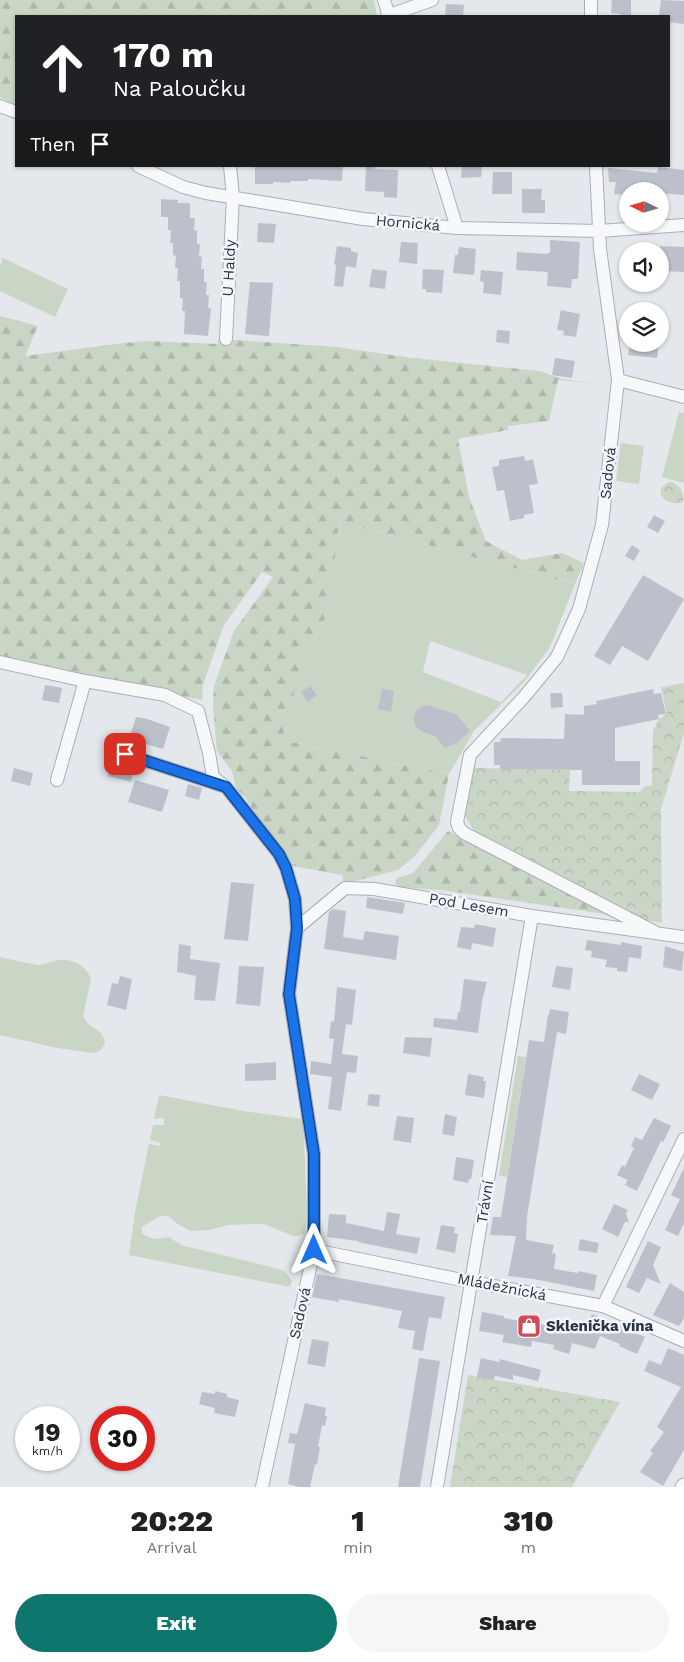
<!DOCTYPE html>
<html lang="en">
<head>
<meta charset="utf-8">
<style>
  body { margin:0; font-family:"Work Sans",sans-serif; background:#f6f6f6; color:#202124; height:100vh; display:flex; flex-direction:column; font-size:19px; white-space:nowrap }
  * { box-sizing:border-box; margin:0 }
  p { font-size:16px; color:#757577 }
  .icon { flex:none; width:28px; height:28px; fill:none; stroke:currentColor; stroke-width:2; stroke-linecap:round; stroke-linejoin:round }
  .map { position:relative; height:1487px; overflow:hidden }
  .sheet { display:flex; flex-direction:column; background:#fff; flex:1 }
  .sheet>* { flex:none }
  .guide { position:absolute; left:15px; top:15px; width:655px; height:152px; border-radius:0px; box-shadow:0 1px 4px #0004; background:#202124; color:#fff; overflow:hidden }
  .needle { width:32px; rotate:275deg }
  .tools { position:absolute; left:619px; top:182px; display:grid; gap:10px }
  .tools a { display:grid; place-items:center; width:50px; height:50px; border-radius:50%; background:#fff; box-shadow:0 1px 4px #0004; font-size:25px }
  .speed { position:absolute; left:15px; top:1406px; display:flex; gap:10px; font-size:25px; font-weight:700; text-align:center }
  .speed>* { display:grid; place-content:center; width:65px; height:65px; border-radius:50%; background:#fff; box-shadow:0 1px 4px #0004; line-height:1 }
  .speed small { font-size:12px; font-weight:400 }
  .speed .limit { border:8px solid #d22; background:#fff; color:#111 }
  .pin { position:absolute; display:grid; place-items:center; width:42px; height:42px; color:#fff; margin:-21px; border-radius:10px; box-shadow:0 2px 8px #0006 }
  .me { position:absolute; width:55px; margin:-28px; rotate:0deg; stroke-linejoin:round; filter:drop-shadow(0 0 4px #0008) }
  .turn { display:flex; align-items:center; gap:18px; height:105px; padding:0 15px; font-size:22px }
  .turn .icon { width:65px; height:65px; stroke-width:2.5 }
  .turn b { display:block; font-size:35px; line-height:42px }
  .then { display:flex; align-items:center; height:48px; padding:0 15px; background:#0003; gap:10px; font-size:19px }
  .eta { display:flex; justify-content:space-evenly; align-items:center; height:85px; text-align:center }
  .eta b { font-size:30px; font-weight:800; line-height:35px }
  .button { display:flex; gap:10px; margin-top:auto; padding:10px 15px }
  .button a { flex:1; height:58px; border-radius:30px; background:#0f766e; color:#fff; font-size:20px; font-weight:800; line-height:58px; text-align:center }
  .button a+a { background:#f6f6f6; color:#202124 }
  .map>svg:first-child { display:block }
  .green { fill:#c9d6c5; fill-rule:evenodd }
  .forest { fill:url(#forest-firs) }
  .park { fill:url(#park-crowns) }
  .building { fill:#bbc0ca }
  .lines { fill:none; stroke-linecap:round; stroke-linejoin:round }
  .minor-casing { stroke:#a9aeb7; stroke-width:14 }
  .tertiary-casing { stroke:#a9aeb7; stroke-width:17 }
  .minor { stroke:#f7f8fa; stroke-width:12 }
  .tertiary { stroke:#f7f8fa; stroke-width:15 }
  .route-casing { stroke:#114b97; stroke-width:12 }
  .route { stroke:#1a73e8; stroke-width:9 }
  .labels { text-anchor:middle; stroke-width:5; stroke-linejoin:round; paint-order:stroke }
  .street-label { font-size:15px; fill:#2b3445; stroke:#f4f6f9 }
  .poi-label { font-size:15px; font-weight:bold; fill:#2b3445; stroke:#f4f6f9; text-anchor:start }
</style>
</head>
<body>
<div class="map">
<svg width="684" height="1487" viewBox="0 0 684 1487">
  <defs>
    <pattern id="forest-firs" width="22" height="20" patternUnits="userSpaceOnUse" patternTransform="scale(1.25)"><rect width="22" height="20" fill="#c9d6c5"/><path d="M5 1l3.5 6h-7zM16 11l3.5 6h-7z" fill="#adb8ab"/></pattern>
    <pattern id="park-crowns" width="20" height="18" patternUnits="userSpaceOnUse" patternTransform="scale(1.25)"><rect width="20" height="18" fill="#c9d6c5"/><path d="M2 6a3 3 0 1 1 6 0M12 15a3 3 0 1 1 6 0" fill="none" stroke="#adb8ab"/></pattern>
  </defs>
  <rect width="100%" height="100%" fill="#e4e7ec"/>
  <path class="green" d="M3,258L68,289L55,317L0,291V266Z
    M679,412L684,413V483L662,477Z
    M621,443L644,446L639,484L616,481Z
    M339,522L575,584L550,647L525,681L474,731L449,774L282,740L300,668L329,610ZM430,641L527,675L501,702L423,672Z
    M0,957C13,960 25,963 38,965C46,965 53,960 61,960C74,959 88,967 91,980L83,1016L88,1024L100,1032L104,1038L105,1043L101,1050L94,1053L57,1048L0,1035Z
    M518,1056L526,1057L507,1177L499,1176Z
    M159,1095L243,1111L302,1119C305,1143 305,1167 306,1190C307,1204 308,1221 304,1234L298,1236H293L264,1224H254L229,1225L209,1230L191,1231L179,1225L168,1216H160L142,1227V1234L154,1239L169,1237L181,1245L271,1267L284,1271L288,1275L292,1281L290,1287L129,1255L135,1212L149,1144L159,1146L161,1143L150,1140L153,1125H164V1118L154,1119Z"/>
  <path class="forest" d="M0,0H374L377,16H16V105L0,97Z
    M0,316L38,326L25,356L124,343L147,341L218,344V340H234L336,347L413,358L539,371L562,379L591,383L558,380L549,421L508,426V430L458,439L469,497L486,541L522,560L562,553L584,563L575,584L339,522L329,610L300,668L282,740L449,774L439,825L415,856L398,870L344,884L342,875L293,866L281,847L258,819L245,797L236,788L232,771L217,751L213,707L214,686L234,631L273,577L262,572L224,625L203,684L202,700L70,675L0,659Z
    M448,831L611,915L441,890L399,887L395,883L397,878L413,873Z"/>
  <path class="park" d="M671,482C681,486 684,491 683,502C664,508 650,488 671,482Z
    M684,683V733L661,809L662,923L645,920L603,897L579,890L475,832L461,809L472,768L570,770L569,791L640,792L645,786H652L653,731L659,719L667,714L661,687Z
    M468,1375L620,1402L572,1487H450Z"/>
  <path class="building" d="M612,0H631V16H621V14L611,13Z
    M661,0L684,1V24L669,22V16H659Z
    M446,4L464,5L463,16H445Z
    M255,166H343L342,181L308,179V181H290V183L273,182V184H255Z
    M366,166H375V169L398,170L397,198L384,197V192L365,191Z
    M462,166H482L481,177L461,178Z
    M658,167L684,170V195L660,193V191H628V195L614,194L616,182H609L608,168L657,173Z
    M493,172H512V194H492Z
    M522,189H542L541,200H545V213H522Z
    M161,199L178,200V203H190V218H195L194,230L197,231V244H200L199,256L202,257L201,269H204V282H207L206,295H209L208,308H211L208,336L184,334L185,311H182L183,298H180V281H177L178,268H175L176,256L173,255V243H170L171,230H168V217H161Z
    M258,223L276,224L274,243L257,242Z
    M550,240L580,242L578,279H572L571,288L547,286L548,272L516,270L517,252L547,254V253H550Z
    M401,242L418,243L417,264L399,262Z
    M337,246L351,248V251L358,253L356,268L346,266L343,287L334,286L336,265L334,264Z
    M660,246L684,247V272L660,271Z
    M459,247L476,249L474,275L453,273L455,255H458Z
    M372,269L387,271L385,289L369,287Z
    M423,269L444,270L442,293L426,292V289H422Z
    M481,270L503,272L501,295L483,293L484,282L480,281Z
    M250,282L273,283L269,336L245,334Z
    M561,310L580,314L576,337L563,335L564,331L557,330Z
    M497,330L510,331L509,344L496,342Z
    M630,344H659L657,358L628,355Z
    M555,358L575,361L572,378L552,375Z
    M524,456L525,461L533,459L538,484L529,485L534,513L524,515V518L510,521L504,490L497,491L492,467L499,466V460Z
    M654,515L665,521L658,533L647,527Z
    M632,545L640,550L634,561L625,556Z
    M643,575L684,599L648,661L622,646L610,665L594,656Z
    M45,685L62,688L59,703L42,700Z
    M310,686L317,695L308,702L301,692Z
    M382,689L394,691L391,712L378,709Z
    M653,689L654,694L661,693L666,714L658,715L659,719L615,728V761H640V785H582V770L500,769V765H494V742H500L501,738L564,739L565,714L584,715V706L597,704L596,701Z
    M550,693H562L563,707L551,708Z
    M429,705L457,715L470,731L457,743L445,748L435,736L420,731L415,725L414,718L416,711L422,706Z
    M136,717L147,719L170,727L163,749L129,739Z
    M112,763L134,770L131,782L108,776Z
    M14,768L33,773L30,786L11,781Z
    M135,780L169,790L162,812L128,802Z
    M188,784L202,788L199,800L185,796Z
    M231,882L254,884L248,941L224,939Z
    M367,897L405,903L403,914L366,908Z
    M333,909L346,911L343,937L363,940L365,931L399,936L396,960L324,949L329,912Z
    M475,924L496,928L493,947L472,943L471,950L457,947L461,927L474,928Z
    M587,940L621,945V942L642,946L641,959L629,957L627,972L617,971V968L605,967L607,960L591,957L592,951L585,950Z
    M179,944L191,946L190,959L220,963L215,1001L194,1000L196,976L177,972Z
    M665,946L684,952L682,971L663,967Z
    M239,966L264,967L260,1006L236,1004Z
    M556,966L573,968L570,990L552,987Z
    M120,976L132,979L126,1010L107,1005L112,983L118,984Z
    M464,979L487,982L482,1001L478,1033L433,1027L434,1018L457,1020L458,1012H460Z
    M337,987L356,990L352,1025L346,1024L342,1054L358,1056L356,1073L347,1072L341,1111L328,1109L332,1077L310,1074L311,1061L331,1064L334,1039L329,1038L331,1021L334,1022Z
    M550,1009L569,1012L566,1034L557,1032L527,1217L526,1240L554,1245L552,1253L556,1254L554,1269L578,1273V1271L597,1275L594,1291L534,1279L508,1276L516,1236L490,1235L493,1217H501L529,1040L544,1042L548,1015H549Z
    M405,1037L432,1038L430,1057L403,1053Z
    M276,1062V1080L245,1081V1064Z
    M468,1074L484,1077L483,1081H486L484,1098L465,1095Z
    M639,1074L660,1084L652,1100L631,1090Z
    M369,1094L380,1095L379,1107L367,1105Z
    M445,1114L457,1117L454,1136L442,1134Z
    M397,1116L414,1118L411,1143L393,1140Z
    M654,1118L671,1126L663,1142L661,1141L637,1191L625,1185L628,1180L617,1175L622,1165L625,1167L634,1148L631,1146L635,1137L642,1140Z
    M456,1157L474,1160L471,1179H469L468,1183L453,1180Z
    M684,1168V1223L678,1236L665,1230L680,1199L671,1195Z
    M614,1204L628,1210L626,1214L629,1222H625L618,1237L602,1229Z
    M387,1212L400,1214L396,1234L420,1238L417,1254L358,1242V1241L327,1237L329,1214L346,1215V1223L384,1231Z
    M441,1225L455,1227L454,1233L458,1234L455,1253L436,1249Z
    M580,1239L599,1243L597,1253L578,1250Z
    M648,1241L661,1247L653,1265L661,1284L647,1278L639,1293L626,1287Z
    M317,1274L445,1297L441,1319L429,1317L423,1351L412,1349L415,1331L398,1328L402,1311L339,1299V1302L312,1297Z
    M670,1283L684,1292V1318L679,1326L653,1315Z
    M482,1312L504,1316V1318L525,1322V1319L535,1321V1323L559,1328V1325L578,1330L579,1326L586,1328L592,1314L645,1337L637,1354L619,1346L620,1344L600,1336L595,1349L572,1343L569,1354L553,1349L554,1345L532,1341L531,1347L502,1342L504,1335L479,1331Z
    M312,1339L329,1342L325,1367L307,1364Z
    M668,1348L684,1355V1450L663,1486L640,1472L653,1453L650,1451L664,1432L657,1427L681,1387L644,1371L649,1360L661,1365Z
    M419,1358L440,1361L433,1406L420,1487H398Z
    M481,1358L499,1362L500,1359L541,1370L538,1381L513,1375V1380L495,1376L494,1380L477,1377Z
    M215,1391L227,1394V1397L239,1400L235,1417L214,1413L215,1408L199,1404L202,1392L215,1394Z
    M305,1403L326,1408L325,1416H327L325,1426L322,1425L318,1447H320L317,1465L315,1464L310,1487H300L288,1484L295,1444L288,1443L290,1433L297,1434Z"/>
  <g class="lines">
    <g class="minor-casing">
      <path id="minor" d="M384,0L389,16
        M387,16L432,0
        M591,16V0
        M0,106L16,112
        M138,166L183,187L206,193L363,219L457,228L599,231L684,225
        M438,166L457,228
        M596,166L600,249L618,380L602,525L579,609L557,657L524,697L470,755L457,822L459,828L464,833L655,932
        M226,339L233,197L230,166
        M618,380L684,397
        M0,662L85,681L165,695L198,711L209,753L213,777L222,784
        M125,754L226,787L279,854L286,868L295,899L297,928L289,994L314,1154V1250L262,1487
        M57,780L85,681
        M297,928L345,888L374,889L532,916L684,937
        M314,1250L472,1282L603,1306L684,1341
        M603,1306L684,1139
        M437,1487L532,916"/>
    </g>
    <g class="tertiary-casing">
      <path id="tertiary" d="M683,1487L684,1486"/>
    </g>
    <use href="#minor" class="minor"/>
    <use href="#tertiary" class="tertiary"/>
  </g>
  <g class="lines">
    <g class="route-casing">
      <path id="route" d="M125,754L226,787L279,854L286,868L295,899L297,928L289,994L314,1154V1250"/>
    </g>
    <use href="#route" class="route"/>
  </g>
  <defs>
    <g id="shop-square" transform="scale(1.25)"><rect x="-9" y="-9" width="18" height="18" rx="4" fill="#d1495b" stroke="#f4f6f9"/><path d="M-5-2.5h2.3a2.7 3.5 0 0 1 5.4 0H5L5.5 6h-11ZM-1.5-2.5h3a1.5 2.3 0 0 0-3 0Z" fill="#fff"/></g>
  </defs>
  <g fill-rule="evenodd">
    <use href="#shop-square" x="529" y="1326"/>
  </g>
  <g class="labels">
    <g class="street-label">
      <text transform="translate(408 223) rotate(5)" y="5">Hornická</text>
      <text transform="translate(229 268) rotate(-87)" y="5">U Haldy</text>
      <text transform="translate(608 473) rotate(-84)" y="5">Sadová</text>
      <text transform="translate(469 905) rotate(10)" y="5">Pod Lesem</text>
      <text transform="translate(485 1202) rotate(-81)" y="5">Trávní</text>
      <text transform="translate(502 1287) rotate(11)" y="5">Mládežnická</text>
      <text transform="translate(300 1313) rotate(-77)" y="5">Sadová</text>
    </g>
    <g class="poi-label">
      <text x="546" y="1331">Sklenička vína</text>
    </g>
  </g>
</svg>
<div class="tools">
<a><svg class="needle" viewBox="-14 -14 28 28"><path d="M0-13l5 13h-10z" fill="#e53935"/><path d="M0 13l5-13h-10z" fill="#757577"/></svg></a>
<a><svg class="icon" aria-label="sound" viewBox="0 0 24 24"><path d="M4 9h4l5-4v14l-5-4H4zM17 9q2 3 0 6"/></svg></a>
<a><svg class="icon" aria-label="layers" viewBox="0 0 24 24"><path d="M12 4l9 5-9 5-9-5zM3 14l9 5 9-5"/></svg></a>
</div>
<div class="speed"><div>19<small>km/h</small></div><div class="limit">30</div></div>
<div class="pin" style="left:125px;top:754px;background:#d93025"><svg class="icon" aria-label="arrive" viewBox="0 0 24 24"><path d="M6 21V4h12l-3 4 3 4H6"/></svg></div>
<svg class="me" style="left:314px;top:1250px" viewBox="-20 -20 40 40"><path d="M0-17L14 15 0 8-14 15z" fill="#1a73e8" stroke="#fff" stroke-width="4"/></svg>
<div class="guide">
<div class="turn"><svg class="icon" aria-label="ahead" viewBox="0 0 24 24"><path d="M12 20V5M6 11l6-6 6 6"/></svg><div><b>170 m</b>Na Paloučku</div></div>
<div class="then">Then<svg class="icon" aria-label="arrive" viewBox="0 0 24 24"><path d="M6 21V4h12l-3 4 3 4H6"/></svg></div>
</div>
</div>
<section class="sheet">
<div class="eta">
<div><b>20:22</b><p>Arrival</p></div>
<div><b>1</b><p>min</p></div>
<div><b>310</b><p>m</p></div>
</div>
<div class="button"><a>Exit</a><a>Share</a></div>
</section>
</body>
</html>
